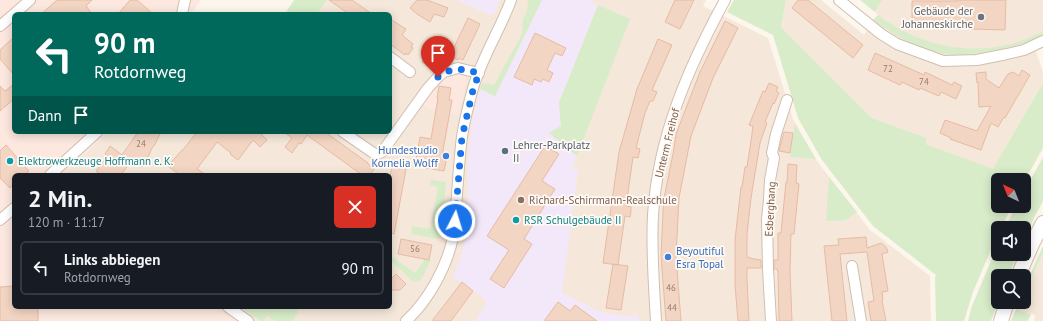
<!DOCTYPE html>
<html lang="de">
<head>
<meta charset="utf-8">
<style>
  body { margin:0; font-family:"PT Sans",sans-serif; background:#242831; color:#f1f3f6; height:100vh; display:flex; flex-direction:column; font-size:15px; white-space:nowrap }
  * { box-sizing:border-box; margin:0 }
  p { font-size:13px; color:#9ea1a6 }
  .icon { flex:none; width:22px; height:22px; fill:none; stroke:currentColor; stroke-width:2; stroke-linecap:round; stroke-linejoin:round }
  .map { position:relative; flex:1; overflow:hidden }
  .side { position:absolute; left:12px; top:173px; width:380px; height:136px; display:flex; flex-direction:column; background:#171b24; border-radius:6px; box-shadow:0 2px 10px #0003 }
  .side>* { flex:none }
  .hud { position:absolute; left:12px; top:12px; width:380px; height:122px; border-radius:6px; box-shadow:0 2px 10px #0003; background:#00695c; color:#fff; overflow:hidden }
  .needle { width:26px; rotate:317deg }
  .buttons { position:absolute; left:991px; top:173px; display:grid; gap:8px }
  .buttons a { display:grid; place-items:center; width:40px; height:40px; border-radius:6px; background:#171b24; box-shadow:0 2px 10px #0003; font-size:20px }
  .pin { position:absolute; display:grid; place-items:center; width:34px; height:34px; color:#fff; margin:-41px -17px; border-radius:50% 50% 50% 0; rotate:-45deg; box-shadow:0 0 4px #0007 }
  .pin .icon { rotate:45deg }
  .me { position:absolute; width:44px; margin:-22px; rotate:5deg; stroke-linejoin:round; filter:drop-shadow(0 0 3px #0008) }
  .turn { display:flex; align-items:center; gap:14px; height:84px; padding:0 16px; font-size:18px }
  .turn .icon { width:52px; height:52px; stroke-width:2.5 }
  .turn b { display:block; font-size:28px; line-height:34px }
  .then { display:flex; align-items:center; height:38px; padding:0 16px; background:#0003; gap:8px; font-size:15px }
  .round { display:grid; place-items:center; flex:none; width:42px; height:42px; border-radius:6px; background:#242831 }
  .overview { display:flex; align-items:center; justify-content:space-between; height:68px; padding:0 16px }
  h1 { font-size:24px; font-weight:800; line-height:30px }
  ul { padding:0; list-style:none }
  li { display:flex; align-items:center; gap:12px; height:54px; margin:0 8px 6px; padding:0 8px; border:2px solid #363941; border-radius:6px }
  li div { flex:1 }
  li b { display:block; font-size:15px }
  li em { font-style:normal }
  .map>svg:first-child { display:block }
  .residential { fill:#f5e8da }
  .commercial { fill:#fde8e0 }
  .education { fill:#f3e8fa }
  .green { fill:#d8ecc9 }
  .building { fill:#f3d5c3; stroke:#e6bba3 }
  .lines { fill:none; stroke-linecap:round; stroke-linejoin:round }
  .street-casing { stroke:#d1beb0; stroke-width:12 }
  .secondary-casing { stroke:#d6c0b0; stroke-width:16 }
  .street { stroke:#fff; stroke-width:10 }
  .secondary { stroke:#fff; stroke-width:14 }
  .route { stroke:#1a73e8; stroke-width:7; stroke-dasharray:0 12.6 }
  .worship-dot { fill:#6b7280; stroke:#fffaf3; stroke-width:1.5 }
  .service-dot { fill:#5c6f8a; stroke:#fffaf3; stroke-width:1.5 }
  .shop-dot { fill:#3f7fe0; stroke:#fffaf3; stroke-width:1.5 }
  .culture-dot { fill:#0f9aa8; stroke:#fffaf3; stroke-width:1.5 }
  .education-dot { fill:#8d6e63; stroke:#fffaf3; stroke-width:1.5 }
  .labels { text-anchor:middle; stroke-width:3.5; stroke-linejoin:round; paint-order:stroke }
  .number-label { font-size:9px; fill:#987a6a }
  .worship-label { font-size:11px; fill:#5b616d; stroke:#fffaf3; text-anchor:end }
  .street-label { font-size:11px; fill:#7a5c4d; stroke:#fffaf3 }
  .service-label { font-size:11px; fill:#4e5e75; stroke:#fffaf3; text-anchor:start }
  .shop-label { font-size:11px; fill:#366cbe; stroke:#fffaf3; text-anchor:end }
  .culture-label { font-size:11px; fill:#0d838f; stroke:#fffaf3; text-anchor:start }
  .education-label { font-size:11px; fill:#785e54; stroke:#fffaf3; text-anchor:start }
</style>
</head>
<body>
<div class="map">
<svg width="1043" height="321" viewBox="0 0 1043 321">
  <rect width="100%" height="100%" fill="#fdf6ec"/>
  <path class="residential" d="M327,0H706L703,6L768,38L793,119L817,161L870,230L930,276L931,321H233L213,307H390V175H63L108,132H390V14H317Z
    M786,0H821L864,35L878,15L875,12L882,0H1043V31L1031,37L1043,72V83L993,170L924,144L927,138L872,118L781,27Z
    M1043,253V321H1034L1035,315L1018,310L1021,302H1024V295Z"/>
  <path class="commercial" d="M0,0H201L191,14H14V132H108L63,175H14V307H213L233,321H0Z
    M460,74L464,75L466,76V80L458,115L436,111L421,104L434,85L445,77Z
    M659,252L681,253L682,263L660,264Z"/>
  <path class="education" d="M457,0H500L495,13L489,15Z
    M542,0H588L598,5L559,103L561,126L549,133L577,156L572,169L578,170L562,293L601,312L625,316L638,315L639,321H476L487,301L462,282L453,278L460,259L466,236L467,210L468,168L469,149L472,122L480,89L495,96Z"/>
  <path class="green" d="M294,0H327L317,14H285Z
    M528,0H542L495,96L480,89L482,83L494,85L522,34L523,19L527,11Z
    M734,0H786L781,27L872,118L927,138L925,144L993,169L1043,83V148L1024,182V180H998V206H1012L1001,228H998V233L973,292L964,321H936L935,278L936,275L873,226L822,160L798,118L773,35L727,12Z
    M860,0H882L875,12Z
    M598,5L630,19L577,156L549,133L561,126L559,103Z
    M878,15C916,44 965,56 1011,44C1022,41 1033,36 1043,31V36C1029,43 1012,47 996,50C983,52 970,55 957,55C926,54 898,38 873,20Z
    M795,124L816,159L790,157Z
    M1043,157V201L1034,218L1024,240V228H1005L1016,206H1024V192Z
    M829,177L857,212L846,220L826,221Z
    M432,180L446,182L443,222L439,239L411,234L412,226L430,229L438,187L430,185V182Z
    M998,244V254H1018L1008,276H998V302L991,321H968L972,306Z
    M1043,246V253L1024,295V288Z
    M390,255L415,273L425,259L431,260L422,278L420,280L416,282L411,280L390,260Z
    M1019,302H1021L1018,310L1031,314L1028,321H1011Z
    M240,307H300L293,321H275L267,316L264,321H261Z"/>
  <path class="building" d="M57,0H92L86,6L92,14H41Z
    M130,0H137L153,14H118Z
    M329,0H352L372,14H349Z
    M417,0H427L448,8L444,17L434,14L430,22L417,14L410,8Z
    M675,0H694L680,29L665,22Z
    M798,0H808L863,45L853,58L792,8Z
    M957,0H1006L1005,30L972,29V24L912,23V1H957Z
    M468,18L480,24L463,60L459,58L458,60L450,56Z
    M390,19L406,29L402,35L413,44L411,47L413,48L408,55L406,53L405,55L390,44Z
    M725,21L738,28L713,78L691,136L679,198L676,256L681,321H666L661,256L663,212L664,198L674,149L676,134L700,72Z
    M535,33L566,48L562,56L555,53L547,70L553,73L549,82L543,79L541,82L534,79L532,85L514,77Z
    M14,37V75L0,59V50Z
    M658,39L672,45L652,90L657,92L653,101H650L645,113L636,148L640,149L638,158L633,157L626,206L631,207V212L630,217L625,216L618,265L603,263L619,152L637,89Z
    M875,53L924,75L925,72L952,85L954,82L962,86L956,99L941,92L939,96L920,88L919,90L902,82L900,85L868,70Z
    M428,54L436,59L430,67L422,62Z
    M1022,70L1030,75L1005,118L1004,117L998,127L991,123L981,150L950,139L951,138L940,133L945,120L977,131L991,106L979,107L978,82L977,83L976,73L986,72V79L999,88L1008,74L1013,72L1019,76Z
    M769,83L778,87L776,91L779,93L774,104L773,103L765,122L767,123L760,143L751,198L747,234V257L754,259L761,260V268H747V279L749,321H738L735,285V240L741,187H742L745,167H747L751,141L753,126L749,125L763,91L765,92Z
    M14,84V99L0,111V86L5,91Z
    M439,86L451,88L449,100H452L442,156H447L444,171L415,166L420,137L431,139L438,98H437Z
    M138,132H161L154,146L152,148L147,159H148L142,167L132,160L121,175H102L96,171L108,156L105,154L110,146L122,155Z
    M197,132H259L267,140L260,147L253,140L238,160L230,154L231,153L217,142L197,169L206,175H180L168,166L182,150V151Z
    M284,132H325L368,163V164L374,169L370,175H362L307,135L301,144L299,143L292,153L285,147L292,138Z
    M784,132L793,133L790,153L779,151Z
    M6,145L29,171L24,175H14V184L10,188L0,178V151Z
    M545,146L559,154L542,181L555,189L524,239L532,244L504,288L490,279L509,250L487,236Z
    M393,162L407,164L394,234L390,233V176Z
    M788,164L797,165L796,183L799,184L794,234H791L790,271L792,321H779L778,272L777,269H774V260H778V233H781L786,182L787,183Z
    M866,237L867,248L881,243L886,247L888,252L882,254L888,291L882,292L883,300H882L886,321H871L868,302L874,301L867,252L840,254L847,321H832L824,246L839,245L838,239Z
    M401,239L432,245L429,260L398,254Z
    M613,264L628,266L621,310L606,308Z
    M396,274L406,284L400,290H390V280Z
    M462,282L473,291L451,321H432Z
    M14,286V307H38V321H0V287Z
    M558,302L570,311L575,305L597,321H544Z"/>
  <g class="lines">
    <g class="street-casing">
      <path id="street" d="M839,0L881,34L897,44L943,61L977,60L1007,54L1024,50L1043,41
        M14,14L30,0
        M182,14L185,0
        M0,26L14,14
        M390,57L410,72
        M343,132L372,152C376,155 378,154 382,152L428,88L438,77L444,72L458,68L479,73
        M50,175L97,132
        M0,220L14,208
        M852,266L861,321
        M228,307L248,321
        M406,321C428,301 447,267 453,237C455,227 455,217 456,207C458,184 459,160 462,137C464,122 468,107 472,92C480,60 500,31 511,0
        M656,321C654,285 651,250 653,215C658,137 688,68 725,0
        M771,321L768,269L767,219L769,200L770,180L774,158L772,153L776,134L787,100"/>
    </g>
    <g class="secondary-casing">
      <path id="secondary" d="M1018,276L1033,242L1043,223
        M1001,321L1007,302"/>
    </g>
    <use href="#street" class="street"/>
    <use href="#secondary" class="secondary"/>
  </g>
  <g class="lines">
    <path class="route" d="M438,77C453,66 462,69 479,73L473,90L462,137L455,221"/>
  </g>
  <circle class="worship-dot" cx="981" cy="17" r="4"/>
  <circle class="service-dot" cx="505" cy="151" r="4"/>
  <g class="shop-dot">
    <circle cx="446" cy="156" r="4"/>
    <circle cx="668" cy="257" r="4"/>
  </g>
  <g class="culture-dot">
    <circle cx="10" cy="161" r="4"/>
    <circle cx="516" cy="220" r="4"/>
  </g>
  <circle class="education-dot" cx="521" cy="200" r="4"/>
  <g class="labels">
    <g class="number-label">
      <text x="888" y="72">72</text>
      <text x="924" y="85">74</text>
      <text x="141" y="147">24</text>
      <text x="415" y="252">56</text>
      <text x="671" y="291">46</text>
      <text x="672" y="311">44</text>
    </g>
    <g class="worship-label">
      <text x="973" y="15">Gebäude der<tspan x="973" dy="13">Johanneskirche</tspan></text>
    </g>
    <g class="street-label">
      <text transform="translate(667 143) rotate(-76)" y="4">Unterm Freihof</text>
      <text transform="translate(770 209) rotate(-87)" y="4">Esberghang</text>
    </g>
    <g class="service-label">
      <text x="513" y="149">Lehrer-Parkplatz<tspan x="513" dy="13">II</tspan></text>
    </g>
    <g class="shop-label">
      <text x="438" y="154">Hundestudio<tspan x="438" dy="13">Kornelia Wolff</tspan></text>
      <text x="676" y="255" text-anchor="start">Beyoutiful<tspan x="676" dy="13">Esra Topal</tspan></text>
    </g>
    <g class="culture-label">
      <text x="18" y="165">Elektrowerkzeuge Hoffmann e. K.</text>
      <text x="524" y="224">RSR Schulgebäude II</text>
    </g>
    <g class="education-label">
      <text x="529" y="204">Richard-Schirrmann-Realschule</text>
    </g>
  </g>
</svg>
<div class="buttons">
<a><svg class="needle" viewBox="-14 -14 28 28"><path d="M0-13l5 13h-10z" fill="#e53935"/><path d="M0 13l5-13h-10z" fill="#9ea1a6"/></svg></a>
<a><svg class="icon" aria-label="sound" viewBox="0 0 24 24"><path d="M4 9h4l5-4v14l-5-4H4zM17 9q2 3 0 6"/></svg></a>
<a><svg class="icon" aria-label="search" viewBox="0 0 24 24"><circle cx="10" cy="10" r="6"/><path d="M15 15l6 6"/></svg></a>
</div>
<div class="pin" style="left:438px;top:77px;background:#d93025"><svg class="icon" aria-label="arrive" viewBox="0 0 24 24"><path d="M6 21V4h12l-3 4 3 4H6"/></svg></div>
<svg class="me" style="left:455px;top:221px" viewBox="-20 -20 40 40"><circle r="17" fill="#1a73e8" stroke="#fff" stroke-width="3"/><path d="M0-11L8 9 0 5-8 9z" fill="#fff"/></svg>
<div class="hud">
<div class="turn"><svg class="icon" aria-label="left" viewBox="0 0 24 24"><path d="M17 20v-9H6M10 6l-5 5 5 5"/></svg><div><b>90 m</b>Rotdornweg</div></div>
<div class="then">Dann<svg class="icon" aria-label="arrive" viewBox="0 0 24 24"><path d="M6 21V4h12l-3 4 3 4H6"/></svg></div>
</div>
<section class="side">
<div class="overview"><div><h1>2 Min.</h1><p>120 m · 11:17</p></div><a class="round" style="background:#d93025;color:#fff"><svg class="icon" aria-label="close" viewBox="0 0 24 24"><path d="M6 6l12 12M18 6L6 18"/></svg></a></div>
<ul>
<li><svg class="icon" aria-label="left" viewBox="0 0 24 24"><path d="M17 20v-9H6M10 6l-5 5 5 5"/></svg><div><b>Links abbiegen</b><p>Rotdornweg</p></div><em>90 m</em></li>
</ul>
</section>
</div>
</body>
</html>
